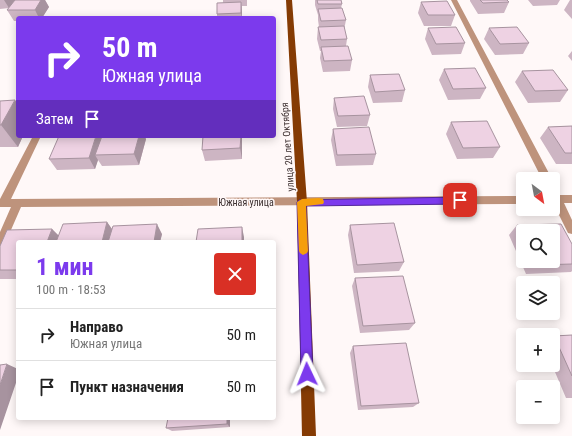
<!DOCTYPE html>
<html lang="ru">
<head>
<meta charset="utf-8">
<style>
  body { margin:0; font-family:"Roboto Condensed",sans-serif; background:#f6f6f6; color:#222; height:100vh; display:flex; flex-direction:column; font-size:15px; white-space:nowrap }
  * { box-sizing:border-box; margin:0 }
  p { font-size:13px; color:#767676 }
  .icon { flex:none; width:22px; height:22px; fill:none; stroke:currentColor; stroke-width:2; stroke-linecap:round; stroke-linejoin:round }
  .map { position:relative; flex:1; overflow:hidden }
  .side { position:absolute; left:16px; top:240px; width:260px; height:180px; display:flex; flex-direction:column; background:#fff; border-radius:4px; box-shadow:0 2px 10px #0003 }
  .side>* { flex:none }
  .top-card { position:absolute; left:16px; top:16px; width:260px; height:122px; border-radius:4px; box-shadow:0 2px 10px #0003; background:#7c3aed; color:#fff; overflow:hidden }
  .needle { width:26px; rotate:148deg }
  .buttons { position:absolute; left:516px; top:172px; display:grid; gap:8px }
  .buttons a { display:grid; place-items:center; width:44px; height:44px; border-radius:4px; background:#fff; box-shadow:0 2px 10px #0003; font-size:20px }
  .pin { position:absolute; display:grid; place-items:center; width:34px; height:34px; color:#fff; margin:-17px; border-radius:8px; box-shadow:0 2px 6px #0006 }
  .me { position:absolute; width:44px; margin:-22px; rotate:358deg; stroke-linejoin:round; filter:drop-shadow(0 0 3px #0008) }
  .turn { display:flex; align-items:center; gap:14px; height:84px; padding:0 20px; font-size:18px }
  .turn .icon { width:52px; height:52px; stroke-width:2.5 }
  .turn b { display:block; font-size:28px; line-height:34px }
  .then { display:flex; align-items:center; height:38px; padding:0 20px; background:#0003; gap:8px; font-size:15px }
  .round { display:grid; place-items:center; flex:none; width:42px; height:42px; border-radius:4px; background:#f6f6f6 }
  .head { display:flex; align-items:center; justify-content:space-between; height:68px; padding:0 20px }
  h1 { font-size:24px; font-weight:700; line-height:30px; color:#7c3aed }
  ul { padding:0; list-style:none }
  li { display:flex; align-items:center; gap:12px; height:52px; padding:0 20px; border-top:1px solid #e0e0e0 }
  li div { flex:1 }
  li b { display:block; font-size:15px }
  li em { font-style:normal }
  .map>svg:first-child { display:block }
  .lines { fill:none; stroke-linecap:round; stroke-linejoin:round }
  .minor { fill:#be937c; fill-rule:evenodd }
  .major { fill:#853b04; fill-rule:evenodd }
  .wall { fill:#cdb5c3; fill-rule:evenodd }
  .shaded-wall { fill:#a7939f }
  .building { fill:#eed2e3; stroke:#a7939f }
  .route { fill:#7c3aed; stroke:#51269a }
  .slow { fill:#f59e0b }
  .labels { text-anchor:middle; stroke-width:3; stroke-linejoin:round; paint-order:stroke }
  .street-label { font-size:10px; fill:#3c2f2f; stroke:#fff8f8 }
</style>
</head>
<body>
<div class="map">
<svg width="572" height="436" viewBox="0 0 572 436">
  <rect width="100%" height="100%" fill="#fff8f8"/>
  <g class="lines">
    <path class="minor" d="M451,0H457L552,179H542Z
      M33,136H41L11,199L523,196V204L21,207L4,246L0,247V232L11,207H0V199Z
      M553,187L556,188L560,195H572V203H564L572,220V234L568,233L553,203Z"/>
    <path class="major" d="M286,0H292L307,202L316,436H302L297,202Z"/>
  </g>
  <path class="wall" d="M0,0H45L49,7L42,18H18V21H14L7,10L9,8L0,9Z
    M223,0H247V6H242V18H217V14L223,3Z
    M315,0H341L342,4L341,8L346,20L344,30L347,39L346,46L352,60L350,71L323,72L320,58L321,51H320L317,39L318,27H319L318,20V15L315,5Z
    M470,0H507L509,2L504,13L478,14L470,1Z
    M528,0H560L557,5L533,6Z
    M570,0H572V19L564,10Z
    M421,2L455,15L451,26H424L418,13Z
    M428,28L465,43L461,54L432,55L425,39Z
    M489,28L529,43L523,54L495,55L484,39Z
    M572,51V61L568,56Z
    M444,69L486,88L480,99L448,100L439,80Z
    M522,71L568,90L560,102L528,103L515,82Z
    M370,75L405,90L402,102L373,103L368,87Z
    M334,98L370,115L367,126L337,127L333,109Z
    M0,101L18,136H23L18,147H0Z
    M451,122L500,147L493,158L457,159L446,134Z
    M572,126V164H556L540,138L548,127Z
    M333,129L376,154L373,165L336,166L331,140Z
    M242,136V159L205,161L202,150Z
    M101,137L146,139L139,165L102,166L98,160L95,169L57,170L49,159Z
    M107,222L112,229L162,234L160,242H18V279H0V246L52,229L59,236Z
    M350,225L404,262L399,271L354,273L348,235Z
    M517,225L572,244V271L571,272L526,274L509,235ZM523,231L553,261H523Z
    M355,278L415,323L409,330L360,333L352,286Z
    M572,335V398H566L552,365H553V336Z
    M353,346L419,403L413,407L358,410L350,353Z
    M168,418H230V427L172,431L166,428Z"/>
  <path class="shaded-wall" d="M4,0H15L9,8Z
    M41,0H45L49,7L42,18H39L35,10Z
    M241,2L242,13V18L241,13Z
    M15,100L18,104V136H23L18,147L1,125Z
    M96,136H101L104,142L95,155L98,160L95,169L89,158Z
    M139,136H145L146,139L139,165L134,154Z
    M241,136H242V159L240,148Z
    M107,222L114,232L112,242H102Z
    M157,224L162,234L160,242H154Z
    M242,227L244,237V242H242Z
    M52,229L61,238L60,242H47Z
    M7,364L18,369V377L0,430V385Z
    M227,418H230V427L227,424Z"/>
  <path class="building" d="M15,0H41L35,10H7Z
    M317,0H341L342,4H318Z
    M480,0H507L509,2L483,3Z
    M447,1L455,15H428L421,2Z
    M241,2V13L217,14V3Z
    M342,8L346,20L321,21L318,9Z
    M344,26L347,39L321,40L318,27Z
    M456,27L465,43L436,44L428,28Z
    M517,27L529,43L500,44L489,28Z
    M348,46L352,60L324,61L321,47Z
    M475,68L486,88L453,89L444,69Z
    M553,70L568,90L535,91L522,71Z
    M399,74L405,90L375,92L370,75Z
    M364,96L370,115L338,116L334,98Z
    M15,100L1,125H0V101Z
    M487,121L500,147L463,148L451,122Z
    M572,126V153H565L548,127Z
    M369,127L376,154L337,155L333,129Z
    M59,136H96L89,158L49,159Z
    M102,136H139L134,154L95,155Z
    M203,136H241L240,148L202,150Z
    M107,222L102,242H56L63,224Z
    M394,223L404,262L357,265L350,225Z
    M157,224L154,242H108L113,226Z
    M561,224L572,244V264L536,265L534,261H553V231H523V237L517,225Z
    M242,227V242H196L198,229Z
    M52,229L47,242H18V270H0V246L7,230Z
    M403,276L415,323L363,326L355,278Z
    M572,335V376L554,336Z
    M406,343L419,403L361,406L353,346Z
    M7,364L0,385V365Z
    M168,418H227V424L166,428Z"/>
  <path class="route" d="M460,197L464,200L460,204L306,206L313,374L311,378L307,380L303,378L301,374L297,202L299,200Z"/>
  <path class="slow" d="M319,198L323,199L324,202L323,204L306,206L308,251L307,253L303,255L300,253L299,251L297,202L302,199Z"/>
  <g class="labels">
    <g class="street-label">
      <text transform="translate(287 147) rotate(-94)" y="4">улица 20 лет Октября</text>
      <text x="246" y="206">Южная улица</text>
    </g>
  </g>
</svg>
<div class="buttons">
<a><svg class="needle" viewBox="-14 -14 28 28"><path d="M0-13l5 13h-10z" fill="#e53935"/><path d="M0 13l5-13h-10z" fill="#767676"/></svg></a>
<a><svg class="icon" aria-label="search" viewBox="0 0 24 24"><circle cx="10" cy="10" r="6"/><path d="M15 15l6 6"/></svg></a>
<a><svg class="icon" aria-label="layers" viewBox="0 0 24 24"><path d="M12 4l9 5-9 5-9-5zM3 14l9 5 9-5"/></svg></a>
<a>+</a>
<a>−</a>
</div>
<div class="pin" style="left:460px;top:200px;background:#d93025"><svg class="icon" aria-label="arrive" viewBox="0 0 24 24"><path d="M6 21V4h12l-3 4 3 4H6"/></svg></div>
<svg class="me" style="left:307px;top:374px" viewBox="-20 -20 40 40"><path d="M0-17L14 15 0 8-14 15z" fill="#7c3aed" stroke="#fff" stroke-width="4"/></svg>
<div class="top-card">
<div class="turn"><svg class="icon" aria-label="right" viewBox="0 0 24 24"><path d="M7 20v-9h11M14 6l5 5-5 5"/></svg><div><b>50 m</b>Южная улица</div></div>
<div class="then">Затем<svg class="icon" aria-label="arrive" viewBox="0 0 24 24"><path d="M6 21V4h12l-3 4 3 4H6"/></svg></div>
</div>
<section class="side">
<div class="head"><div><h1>1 мин</h1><p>100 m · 18:53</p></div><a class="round" style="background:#d93025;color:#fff"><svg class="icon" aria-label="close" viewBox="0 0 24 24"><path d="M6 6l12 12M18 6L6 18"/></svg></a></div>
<ul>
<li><svg class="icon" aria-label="right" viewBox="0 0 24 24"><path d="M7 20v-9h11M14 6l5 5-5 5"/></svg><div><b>Направо</b><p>Южная улица</p></div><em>50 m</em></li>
<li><svg class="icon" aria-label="arrive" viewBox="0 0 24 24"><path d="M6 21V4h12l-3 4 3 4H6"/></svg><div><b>Пункт назначения</b></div><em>50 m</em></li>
</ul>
</section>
</div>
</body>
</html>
